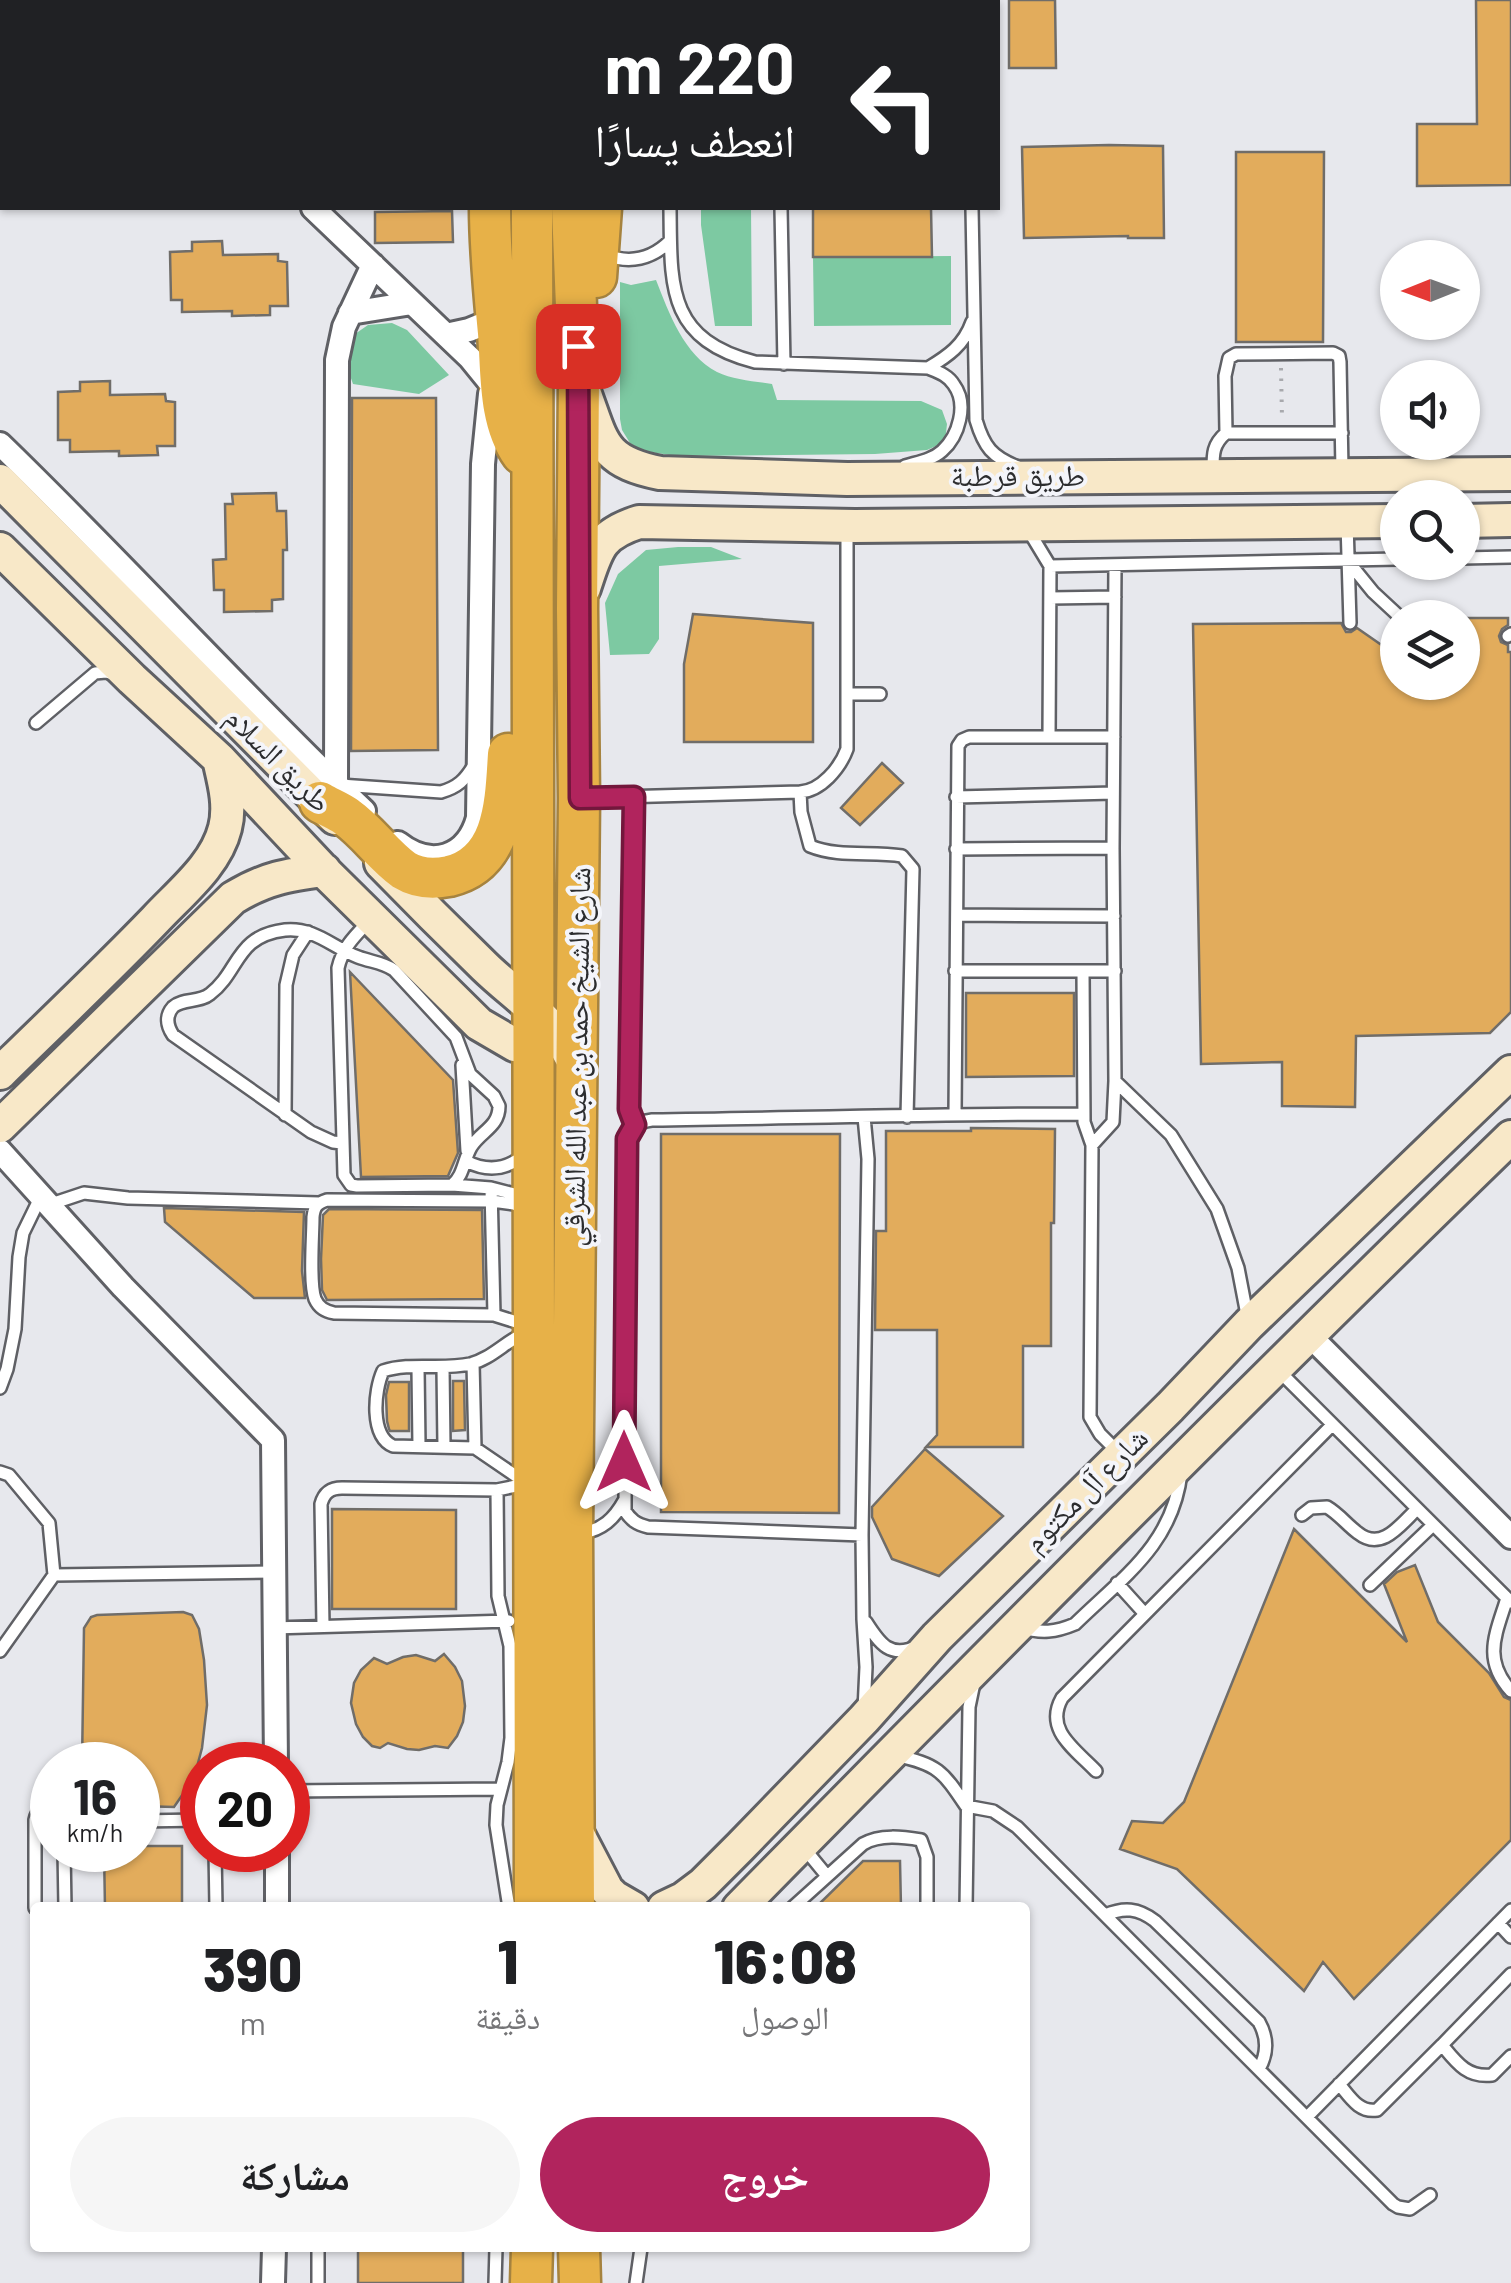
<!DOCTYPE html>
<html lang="ar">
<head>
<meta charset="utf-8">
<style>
  body { margin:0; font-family:Barlow,"Noto Naskh Arabic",sans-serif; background:#f6f6f6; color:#202124; direction:rtl; height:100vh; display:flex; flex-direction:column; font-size:38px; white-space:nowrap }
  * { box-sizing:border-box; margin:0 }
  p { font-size:32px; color:#757577 }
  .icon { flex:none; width:55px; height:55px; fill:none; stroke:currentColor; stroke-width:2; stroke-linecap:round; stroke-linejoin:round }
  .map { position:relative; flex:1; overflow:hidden; direction:ltr }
  .drawer { position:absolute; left:30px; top:1902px; width:1000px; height:350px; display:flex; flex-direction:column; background:#fff; border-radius:10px; box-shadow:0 2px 8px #0004; direction:rtl }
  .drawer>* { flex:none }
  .hud { position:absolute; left:0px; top:0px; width:1000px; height:210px; box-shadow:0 2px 8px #0004; direction:rtl; background:#202124; color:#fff; overflow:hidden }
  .needle { width:65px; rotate:269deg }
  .fabs { position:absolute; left:1380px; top:240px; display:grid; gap:20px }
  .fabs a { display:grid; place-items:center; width:100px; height:100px; border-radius:50%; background:#fff; box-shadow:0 2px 8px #0004; font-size:50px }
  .speed { position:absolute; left:30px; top:1742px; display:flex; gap:20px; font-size:50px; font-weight:700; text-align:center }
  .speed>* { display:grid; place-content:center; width:130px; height:130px; border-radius:50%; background:#fff; box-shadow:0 2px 8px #0004; line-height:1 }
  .speed small { font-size:25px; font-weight:400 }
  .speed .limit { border:15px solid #d22; background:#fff; color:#111 }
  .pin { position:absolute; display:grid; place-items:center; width:85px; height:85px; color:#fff; margin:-42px; border-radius:20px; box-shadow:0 5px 15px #0006 }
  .me { position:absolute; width:110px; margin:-55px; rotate:0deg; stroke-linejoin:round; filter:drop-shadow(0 0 8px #0008) }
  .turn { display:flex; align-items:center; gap:35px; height:210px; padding:0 40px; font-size:45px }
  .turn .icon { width:130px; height:130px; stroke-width:2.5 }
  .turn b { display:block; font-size:70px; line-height:85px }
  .eta { display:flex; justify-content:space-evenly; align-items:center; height:170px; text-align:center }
  .eta b { font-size:60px; font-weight:800; line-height:70px }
  .button { display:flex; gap:20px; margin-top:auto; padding:20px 40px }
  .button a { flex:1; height:115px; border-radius:60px; background:#b1245d; color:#fff; font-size:40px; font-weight:800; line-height:115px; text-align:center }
  .button a+a { background:#f6f6f6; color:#202124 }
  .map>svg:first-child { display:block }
  .green { fill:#7dc9a2 }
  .building { fill:#e2ac5c; stroke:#706d69; stroke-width:2.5 }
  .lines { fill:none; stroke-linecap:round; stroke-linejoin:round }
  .lane-casing { stroke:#5f6065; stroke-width:16 }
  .street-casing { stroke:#5f6065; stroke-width:28 }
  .secondary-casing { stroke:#5f6065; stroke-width:38 }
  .highway-casing { stroke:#a6833f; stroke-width:45 }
  .path { stroke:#a8a9ad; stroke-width:4; stroke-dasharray:2.5 8; stroke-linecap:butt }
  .lane { stroke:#fff; stroke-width:11 }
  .street { stroke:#fff; stroke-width:22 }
  .secondary { stroke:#f8e8c8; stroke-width:32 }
  .highway { stroke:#e7b148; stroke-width:40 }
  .route-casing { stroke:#73173c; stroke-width:25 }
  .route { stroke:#b1245d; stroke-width:18 }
  .labels { text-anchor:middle; stroke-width:8; stroke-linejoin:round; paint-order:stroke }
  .street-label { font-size:30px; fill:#2c2d2f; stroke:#f4f5fa }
</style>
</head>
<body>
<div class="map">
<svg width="1511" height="2283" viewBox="0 0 1511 2283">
  <rect width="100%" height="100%" fill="#e7e8ed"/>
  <path class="green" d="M701,208H751L752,326H715L701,225Z
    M951,256V325L814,326L813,257Z
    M656,280C669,313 684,355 717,372C733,380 754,381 772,384L777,400L921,401L942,410L947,424L945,442L927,450L875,454L678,456L642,451L630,443L622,430L620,419V282L631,285Z
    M392,323L407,330L449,375L419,394L353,384L347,367L355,334L368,325Z
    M678,547H711L742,559L659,566V639L649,654L610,655L605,603L618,574L646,550Z"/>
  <path class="building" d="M1009,0H1055L1056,68H1009Z
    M1476,0H1511V185L1417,186V124H1477Z
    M1109,145L1163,146L1164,238H1128V236L1024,238L1022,147Z
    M1236,152H1324L1323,342H1236Z
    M813,208H931L932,257H813Z
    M452,211L453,242L375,243V212Z
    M222,241L223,255L278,254V261L287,262L288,306H270V315L232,316V311L182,312V300H171L170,252L192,251V242Z
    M110,381V395L165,394L166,401L175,402V446H157L158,455L119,456V451L70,452V440H58V392L80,391V382Z
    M352,398H436L438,750L351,751Z
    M276,493L277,511H286L287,550H283V599L272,600V611L224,612V590H214L213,560L226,559L225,504H233L232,494Z
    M693,614L813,623V742H684V664Z
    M1462,618H1508V625L1502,629L1499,636L1501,642L1508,645V652H1511V1012L1490,1033L1356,1036L1355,1107L1282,1106V1062L1201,1064L1193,624L1341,623L1346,632H1351L1357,628L1383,646L1398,648V682H1462Z
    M882,763L903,783L860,825L841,808Z
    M350,972L453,1080L458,1153L448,1176L361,1177Z
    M966,993H1074V1076L966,1077Z
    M971,1128L1055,1129L1054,1223H1051V1346H1023V1447H926L937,1435V1330H875L876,1231H886V1131H971Z
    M661,1134H840L839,1513L661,1512Z
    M164,1208L304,1212L302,1271L305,1298H254L165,1222Z
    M329,1209L482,1210L484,1299L327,1300L322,1290L321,1259L323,1215Z
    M453,1381H464L465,1430L453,1431Z
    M389,1382H409V1431H390L389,1429L387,1421L386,1395Z
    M925,1449L1003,1516L939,1576L892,1559L872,1517V1507Z
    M332,1509L456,1510V1609H332Z
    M1294,1529L1407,1642L1384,1584L1397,1572L1415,1565L1438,1622L1489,1673L1504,1697L1511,1700V1840L1354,1999L1323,1962L1304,1991L1177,1869L1120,1849L1132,1821L1163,1823L1184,1802Z
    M183,1612L192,1615L199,1629L204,1660L207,1705L202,1748L194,1778L174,1807L138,1806V1765H82L84,1628L91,1617L97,1615Z
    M444,1654L455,1667L462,1681L465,1706L463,1722L457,1736L448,1748L435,1746L419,1750L407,1749L388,1743L380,1748L372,1746L363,1737L356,1724L351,1703L354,1683L361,1670L374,1658L387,1664L403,1657L416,1655L435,1661Z
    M138,1846H182V1908H105L104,1850H138Z
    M863,1861H900L901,1908H815Z
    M358,2248H463V2283H358Z"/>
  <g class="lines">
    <g class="lane-casing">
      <path id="lane" d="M430,0V2
        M666,0V2
        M372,2V0
        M972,2V0
        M670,208C671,285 666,339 755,362L928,368C938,372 948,375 954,385C968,404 959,436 942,451C932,460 918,462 905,466
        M781,208L784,364
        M972,208L976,420C984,447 992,457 1018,467
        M606,255C630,264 652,259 670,241
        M928,368C948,356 964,345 972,322
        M1226,433L1225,376L1229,358L1236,354L1333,353L1339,356L1340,362L1342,470
        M1213,473C1213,455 1212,445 1226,433H1342
        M1347,523L1350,623
        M1027,528L1050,566L1049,737
        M1462,558L1511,557
        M1347,560L1373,592L1401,618
        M1050,566L1398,559
        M1050,598L1115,597
        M1508,636L1511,634
        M847,694H880
        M36,723L95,673L106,672L117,675
        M340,785L441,792C458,787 465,780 474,765
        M800,792L801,812L810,846C839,858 871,851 902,856L913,869L907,1117
        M634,797L629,1105L635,1125
        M956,797L1113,793
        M584,798L800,792C821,791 840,768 847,749V527
        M956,849L1113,848
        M957,915L1114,916
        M955,971H1115
        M1083,972L1084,1122L1092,1145L1090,1417L1100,1434L1118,1452
        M462,1065L467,1151
        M1115,1081L1171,1135L1217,1209L1238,1268L1248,1320
        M955,1114L958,746L962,740L969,737H1114
        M285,1115L286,985L293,955L308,932
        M342,1143L333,1142L311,1132L173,1035C167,1026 165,1016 173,1007C183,998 199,1003 210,994C240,971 235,936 285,930C314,927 332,947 358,957C371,962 382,962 394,970L456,1037L470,1074L494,1096L499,1106C499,1127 481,1131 471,1147C463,1161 464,1175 452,1185L357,1186L351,1185L344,1175L338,968C343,946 356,935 371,919
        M1092,1145L1113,1122L1115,1081L1113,848L1115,565
        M466,1161C487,1172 507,1170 525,1154
        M452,1185L491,1188L526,1197
        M491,1188L494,1315
        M48,1205L84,1193L128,1198L319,1203
        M526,1325L494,1315L334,1313C325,1311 319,1308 315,1299C309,1283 313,1236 313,1217C314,1207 317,1203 327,1200L492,1201L514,1204L527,1209
        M473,1363L475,1448
        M418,1368L419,1446
        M443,1368L444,1447
        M1277,1369L1511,1602
        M0,1388L7,1369L15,1329L19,1257L23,1233L41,1196
        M0,1472L9,1475L49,1523L54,1575
        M525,1478L516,1476L475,1448L393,1446C370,1436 374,1391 383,1371C410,1362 441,1370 470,1364C491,1359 506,1341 525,1333
        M497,1490L498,1596L510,1646L511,1738L508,1762L497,1805L496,1825L509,1908
        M1302,1515L1311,1508L1327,1507C1339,1514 1347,1525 1358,1533C1382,1552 1401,1524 1417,1509
        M582,1533C602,1530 614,1519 624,1501
        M862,1535L648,1527C636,1524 631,1520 625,1511L626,1152C627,1134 633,1122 652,1120C796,1118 940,1114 1083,1114
        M1117,1583L1145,1614
        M1370,1585L1433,1525
        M1507,1598C1496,1634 1482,1659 1511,1691
        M866,1622C880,1644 890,1659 918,1646
        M323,1626L321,1504C324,1493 330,1488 342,1488L497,1490L526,1484
        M1021,1627C1041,1634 1056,1632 1075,1624C1123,1577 1173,1544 1181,1473
        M273,1628L509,1621
        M0,1651L54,1575L274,1572
        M864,1710L866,1667L863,1619L862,1535L868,1159L864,1117
        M895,1755C938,1765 942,1770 966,1806L993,1811L1017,1827L1393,2204L1398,2207L1410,2209L1430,2195
        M1096,1771C1075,1749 1044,1730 1062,1698L1332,1425
        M288,1791L500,1789
        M138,1821L202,1820
        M804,1848L827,1876
        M64,1850L65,1908
        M215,1850L216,1908
        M35,1908V1820C37,1811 42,1804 52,1806
        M792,1908L863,1844C880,1834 903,1837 921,1840L927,1857V1908
        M966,1908L969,1707L974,1683
        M1105,1915C1124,1907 1138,1908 1155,1921L1259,2022C1268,2038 1268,2053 1259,2069
        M1498,1923L1511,1937
        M1511,1974L1442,2045C1456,2062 1467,2078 1492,2075L1511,2056
        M1339,2084C1350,2097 1359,2113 1377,2110L1442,2045
        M1307,2117L1511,1910
        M318,2283V2248
        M495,2283L496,2248
        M636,2283L641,2248"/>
    </g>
    <g class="street-casing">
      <path id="street" d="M142,2L143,0
        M313,208L470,358L496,390
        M350,313L412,303
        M446,335L469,330L496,319
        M0,444C124,564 239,692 364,811
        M336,785L337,360L344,327L373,265
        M398,843C431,869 467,858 478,818L483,464L490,394
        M0,1151L123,1287L273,1440L276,1765
        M1309,1335L1511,1537
        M277,1850V1908
        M273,2283L274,2248"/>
    </g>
    <g class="secondary-casing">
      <path id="secondary" d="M583,389C603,441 600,461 660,473L847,479L1511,474
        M0,481L335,818
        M1462,521L1511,520
        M0,549L132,679L219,759L327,874L479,1024L515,1045L533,1047L553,1041
        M584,588C597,550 598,535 639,522L855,526L1398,521
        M381,863C415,898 450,933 485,967C518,999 560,1023 576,1069
        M0,1073C52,1022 105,972 155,920C180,893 216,865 225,828C231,805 224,781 219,759
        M0,1126L233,898C266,878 287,875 324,870
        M573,1825L607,1890L614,1897L633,1908
        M664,1908L683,1899L703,1884L740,1847L864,1719L937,1637L1170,1407L1249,1324L1511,1072
        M739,1908C994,1649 1250,1390 1511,1137"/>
    </g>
    <g class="highway-casing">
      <path id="highway" d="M489,0V2
        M531,0V2
        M569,2V0
        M605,2V0
        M490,208C490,251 494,290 498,333C501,372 498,421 522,454
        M532,208L535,1908
        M572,208L579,380L577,609L579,798L572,1533L574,1908
        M596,277L601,208
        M320,802C328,807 339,811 347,817C368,832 383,855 404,870C417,878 434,879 449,876C505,863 505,800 508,754
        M579,2248L580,2283
        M531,2283L532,2248"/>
    </g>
    <path class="path" d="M99,0V2
      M0,81H2
      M1281,368L1282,418"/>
    <use href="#lane" class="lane"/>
    <use href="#street" class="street"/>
    <use href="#secondary" class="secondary"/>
    <use href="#highway" class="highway"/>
  </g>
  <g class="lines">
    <g class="route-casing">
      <path id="route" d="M578,346L580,798L634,797L629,1109L635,1125L627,1139L624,1462"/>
    </g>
    <use href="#route" class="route"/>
  </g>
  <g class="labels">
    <g class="street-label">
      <text x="1018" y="486">طريق قرطبة</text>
      <text transform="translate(278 760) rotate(45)" y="10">طريق السلام</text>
      <text transform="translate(577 1057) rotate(-89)" y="10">شارع الشيخ حمد بن عبد الله الشرقي</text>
      <text transform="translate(1086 1490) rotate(-45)" y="10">شارع آل مكتوم</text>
    </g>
  </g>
</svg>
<div class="fabs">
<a><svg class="needle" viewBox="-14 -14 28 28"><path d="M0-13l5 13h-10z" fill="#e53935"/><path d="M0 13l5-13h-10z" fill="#757577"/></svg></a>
<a><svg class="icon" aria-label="sound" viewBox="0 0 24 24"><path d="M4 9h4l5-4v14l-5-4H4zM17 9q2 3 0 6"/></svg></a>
<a><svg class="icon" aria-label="search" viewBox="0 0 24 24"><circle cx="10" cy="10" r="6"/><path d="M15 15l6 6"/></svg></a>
<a><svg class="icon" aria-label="layers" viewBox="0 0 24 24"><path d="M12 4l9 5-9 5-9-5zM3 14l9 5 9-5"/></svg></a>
</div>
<div class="speed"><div>16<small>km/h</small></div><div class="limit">20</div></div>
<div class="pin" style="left:578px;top:346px;background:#d93025"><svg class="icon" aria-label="arrive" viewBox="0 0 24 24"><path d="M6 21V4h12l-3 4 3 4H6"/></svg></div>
<svg class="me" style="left:624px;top:1462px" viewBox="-20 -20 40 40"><path d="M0-17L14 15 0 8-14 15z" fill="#b1245d" stroke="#fff" stroke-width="4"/></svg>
<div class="hud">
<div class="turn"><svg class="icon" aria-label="left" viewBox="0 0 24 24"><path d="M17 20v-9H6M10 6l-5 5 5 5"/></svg><div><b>220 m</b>انعطف يسارًا</div></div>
</div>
<section class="drawer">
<div class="eta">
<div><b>16:08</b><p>الوصول</p></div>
<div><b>1</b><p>دقيقة</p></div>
<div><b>390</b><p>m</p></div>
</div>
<div class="button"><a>خروج</a><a>مشاركة</a></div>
</section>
</div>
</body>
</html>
